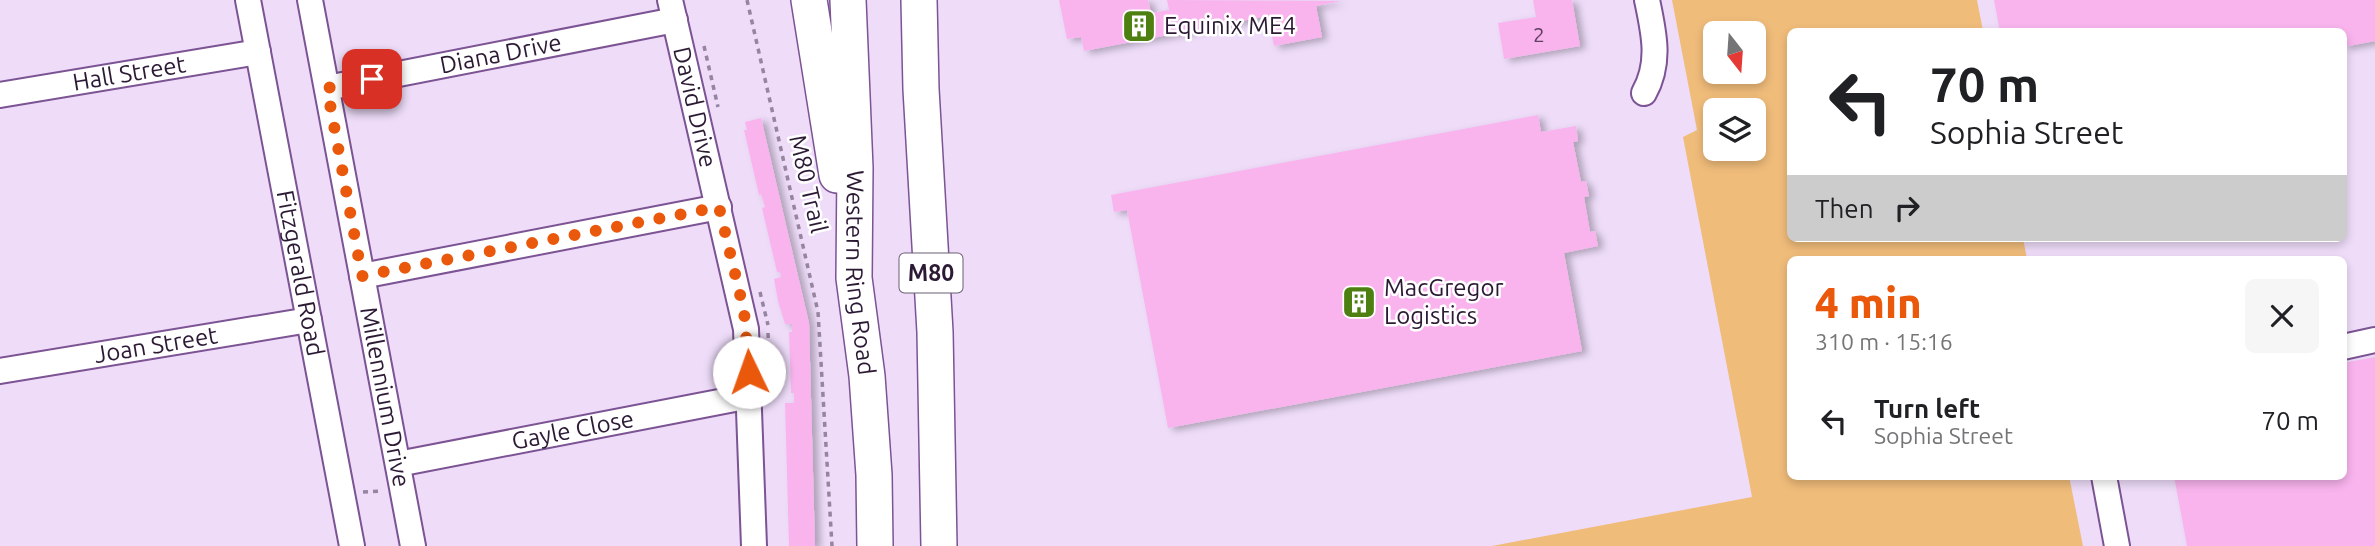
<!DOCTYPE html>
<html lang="en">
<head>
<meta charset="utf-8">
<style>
  body { margin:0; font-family:Ubuntu,sans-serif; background:#f6f6f6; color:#202124; height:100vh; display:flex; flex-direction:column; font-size:26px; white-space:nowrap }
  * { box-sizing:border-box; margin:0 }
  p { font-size:23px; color:#757577 }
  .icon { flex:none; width:38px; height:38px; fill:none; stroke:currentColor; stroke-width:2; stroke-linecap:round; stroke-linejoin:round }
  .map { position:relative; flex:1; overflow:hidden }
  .drawer { position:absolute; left:1787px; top:256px; width:560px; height:224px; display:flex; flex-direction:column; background:#fff; border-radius:10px; box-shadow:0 4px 10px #0003 }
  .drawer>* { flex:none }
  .banner { position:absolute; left:1787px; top:28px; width:560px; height:214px; border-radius:10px; box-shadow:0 4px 10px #0003; background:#fff; color:#202124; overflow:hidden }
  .needle { width:46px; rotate:163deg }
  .tools { position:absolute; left:1703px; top:21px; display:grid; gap:14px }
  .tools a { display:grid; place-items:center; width:63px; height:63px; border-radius:10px; background:#fff; box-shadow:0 4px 10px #0003; font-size:35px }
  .pin { position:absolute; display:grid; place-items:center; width:60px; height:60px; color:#fff; margin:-30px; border-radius:14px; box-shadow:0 4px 10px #0006 }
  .me { position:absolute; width:77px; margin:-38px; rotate:357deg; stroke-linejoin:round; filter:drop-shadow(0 0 5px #0008) }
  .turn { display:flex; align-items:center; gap:24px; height:147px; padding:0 28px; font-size:32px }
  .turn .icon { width:91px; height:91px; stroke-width:2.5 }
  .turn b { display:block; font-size:49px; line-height:60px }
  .then { display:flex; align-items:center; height:66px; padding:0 28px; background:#0003; gap:14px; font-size:26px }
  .round { display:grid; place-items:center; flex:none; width:74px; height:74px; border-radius:10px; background:#f6f6f6 }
  .head { display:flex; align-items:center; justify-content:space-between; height:119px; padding:0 28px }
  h1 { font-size:42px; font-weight:800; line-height:52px; color:#ea580c }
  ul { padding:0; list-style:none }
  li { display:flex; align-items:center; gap:21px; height:91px; padding:0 28px }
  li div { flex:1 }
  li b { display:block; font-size:26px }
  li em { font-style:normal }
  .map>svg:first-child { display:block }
  .green { fill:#f0bc7a; fill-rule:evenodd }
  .building { fill:#f9b4ee; filter:url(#shadow) }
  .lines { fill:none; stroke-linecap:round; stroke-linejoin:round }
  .minor-casing { stroke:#7c5393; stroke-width:28 }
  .highway-casing { stroke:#7c5393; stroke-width:38 }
  .path { stroke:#9684a1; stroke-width:3.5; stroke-dasharray:5 5; stroke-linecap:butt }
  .minor { stroke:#fff; stroke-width:24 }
  .highway { stroke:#fff; stroke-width:35 }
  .route { stroke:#ea580c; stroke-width:12; stroke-dasharray:0 21.6 }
  .labels { text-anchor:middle; stroke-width:5; stroke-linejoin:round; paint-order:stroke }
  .number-label { font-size:21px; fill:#5f4063 }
  .shield { fill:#fff; stroke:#6b5f72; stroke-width:2 }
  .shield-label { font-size:23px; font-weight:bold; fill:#2c1a35 }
  .poi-label { font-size:24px; fill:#2c1a35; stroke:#fff; text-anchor:start }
  .street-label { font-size:24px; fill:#2c1a35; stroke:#fff }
</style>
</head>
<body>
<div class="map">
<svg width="2375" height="546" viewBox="0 0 2375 546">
  <defs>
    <filter id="shadow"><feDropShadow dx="5.5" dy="3" stdDeviation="3.5" flood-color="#0004"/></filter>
  </defs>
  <rect width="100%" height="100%" fill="#eedcf9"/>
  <path class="green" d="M1672,0H1977L1983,31L1790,32V238H2023L2027,259H1790V476H2069L2083,546H1492L1752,497L1683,137L1697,130ZM1715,33H1754V72H1715ZM1715,110H1754V149H1715Z"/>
  <path class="building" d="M1059,0H1148L1151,13L1169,10L1167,0L1341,1L1316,6L1322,37L1274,46L1268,16L1084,51L1081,37L1067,39Z
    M1533,0H1572L1580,46L1504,59L1498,23L1536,17Z
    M1994,0H2375V41L2343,47V32H2000Z
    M1538,115L1541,132L1576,126L1578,141L1573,142L1581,182L1586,181L1589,196L1584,197L1590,232L1595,231L1598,246L1564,253L1582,351L1168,428L1127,210L1114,212L1111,195Z
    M761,118L809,323L815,546H789L785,403H794V393H791L789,332H792V324H785L778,301L774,279L781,277L780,272H777L762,208L765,207L761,194L759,195L744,130H747L745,122Z
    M2375,357V546H2187L2174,476H2343V363Z"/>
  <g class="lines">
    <g class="minor-casing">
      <g id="minor">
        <path id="s1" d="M248,0L352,546"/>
        <path id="s2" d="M310,0L413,546"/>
        <path id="s3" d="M670,0L746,329L754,546"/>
        <path id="s4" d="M327,88L675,20"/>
        <path d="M1644,93C1661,63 1654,33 1647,0"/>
        <path id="s5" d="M0,95L258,52"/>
        <path d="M362,276L719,207"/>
        <path d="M2343,347L2375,340"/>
        <path id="s6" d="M0,371L309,320"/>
        <path id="s7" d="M398,464L750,396"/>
        <path d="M2104,476L2117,546"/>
      </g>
    </g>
    <g class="highway-casing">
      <g id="highway">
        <path d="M809,0L837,175"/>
        <path id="s8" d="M848,0L855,168L854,278L867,376L874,475L875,546"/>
        <path d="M919,0L921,89L935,332L939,546"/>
      </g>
    </g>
    <path class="path" d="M747,0L818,312L832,546
      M704,46L718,107
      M760,292L768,325
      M768,333L770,374
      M363,492L382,491"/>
    <use href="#minor" class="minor"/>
    <use href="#highway" class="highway"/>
  </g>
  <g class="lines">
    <path class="route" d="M372,79L327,88L362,276L719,207L744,311L749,372"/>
  </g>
  <defs>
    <g id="building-square" transform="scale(1.75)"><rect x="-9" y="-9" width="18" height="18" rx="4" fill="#4e8011" stroke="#fff"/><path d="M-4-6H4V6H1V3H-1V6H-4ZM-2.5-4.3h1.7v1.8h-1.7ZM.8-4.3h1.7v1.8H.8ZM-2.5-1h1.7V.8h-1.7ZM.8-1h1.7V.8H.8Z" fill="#fff"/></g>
  </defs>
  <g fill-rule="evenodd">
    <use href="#building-square" x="1139" y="26"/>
    <use href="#building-square" x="1359" y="302"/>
  </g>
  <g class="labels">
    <g class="number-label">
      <text x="1539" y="42">2</text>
    </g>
    <rect class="shield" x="899.5" y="253.5" width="63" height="39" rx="5"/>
    <g class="shield-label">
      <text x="931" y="281">M80</text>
    </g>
    <g class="poi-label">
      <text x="1164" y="34">Equinix ME4</text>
      <text x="1384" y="296">MacGregor<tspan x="1384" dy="28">Logistics</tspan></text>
    </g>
    <g class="street-label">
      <text dy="8" stroke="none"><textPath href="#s4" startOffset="177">Diana Drive</textPath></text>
      <text dy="8" stroke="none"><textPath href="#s5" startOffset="131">Hall Street</textPath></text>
      <text dy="8" stroke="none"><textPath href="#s3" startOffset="110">David Drive</textPath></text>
      <text transform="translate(808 184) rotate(77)" y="8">M80 Trail</text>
      <text dy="8" stroke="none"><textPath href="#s1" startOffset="278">Fitzgerald Road</textPath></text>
      <text dy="8" stroke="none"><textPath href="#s8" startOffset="273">Western Ring Road</textPath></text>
      <text dy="8" stroke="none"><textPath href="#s6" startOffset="158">Joan Street</textPath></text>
      <text dy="8" stroke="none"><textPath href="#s2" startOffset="404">Millennium Drive</textPath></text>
      <text dy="8" stroke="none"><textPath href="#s7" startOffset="178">Gayle Close</textPath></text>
    </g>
  </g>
</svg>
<div class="tools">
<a><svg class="needle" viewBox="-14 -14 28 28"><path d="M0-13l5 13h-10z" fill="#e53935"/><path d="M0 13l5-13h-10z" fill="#757577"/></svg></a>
<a><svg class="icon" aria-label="layers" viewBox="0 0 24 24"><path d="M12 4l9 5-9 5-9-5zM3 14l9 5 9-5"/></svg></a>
</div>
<div class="pin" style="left:372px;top:79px;background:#d93025"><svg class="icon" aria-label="arrive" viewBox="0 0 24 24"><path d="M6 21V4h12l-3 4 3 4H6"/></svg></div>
<svg class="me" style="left:749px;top:372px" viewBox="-20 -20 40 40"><circle r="19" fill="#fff"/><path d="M0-13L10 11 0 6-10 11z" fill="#ea580c"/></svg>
<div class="banner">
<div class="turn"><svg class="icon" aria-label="left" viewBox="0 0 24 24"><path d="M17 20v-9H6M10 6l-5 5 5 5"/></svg><div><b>70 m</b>Sophia Street</div></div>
<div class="then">Then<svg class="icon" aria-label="right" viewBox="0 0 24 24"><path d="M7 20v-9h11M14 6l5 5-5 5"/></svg></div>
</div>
<section class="drawer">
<div class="head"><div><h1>4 min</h1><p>310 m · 15:16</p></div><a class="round"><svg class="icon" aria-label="close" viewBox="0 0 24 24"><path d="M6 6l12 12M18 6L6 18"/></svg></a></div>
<ul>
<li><svg class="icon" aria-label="left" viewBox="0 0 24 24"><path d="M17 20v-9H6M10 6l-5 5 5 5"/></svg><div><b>Turn left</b><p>Sophia Street</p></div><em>70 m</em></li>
</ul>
</section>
</div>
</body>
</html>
